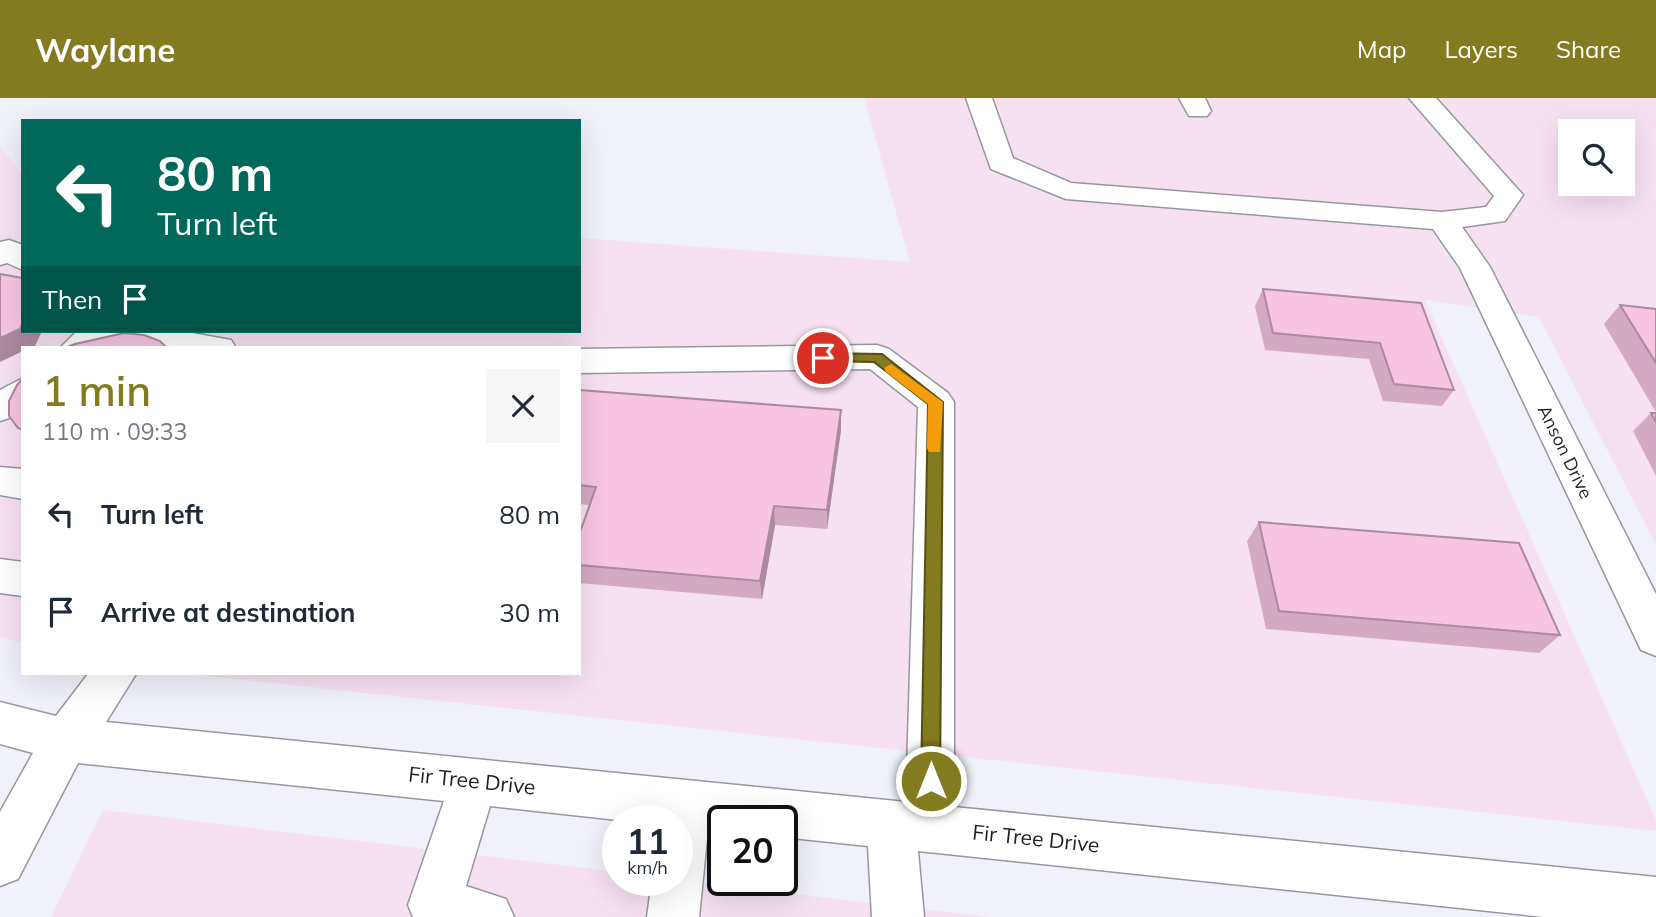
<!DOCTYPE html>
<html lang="en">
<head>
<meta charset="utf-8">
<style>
  body { margin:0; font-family:Mulish,sans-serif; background:#f6f6f7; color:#1f2937; height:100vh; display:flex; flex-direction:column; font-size:26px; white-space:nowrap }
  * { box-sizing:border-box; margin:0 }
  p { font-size:23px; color:#747a83 }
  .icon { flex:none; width:38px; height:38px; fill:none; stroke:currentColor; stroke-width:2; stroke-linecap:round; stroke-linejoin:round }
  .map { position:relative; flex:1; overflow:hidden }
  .details { position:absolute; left:21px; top:248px; width:560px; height:329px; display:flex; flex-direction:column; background:#fff; border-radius:0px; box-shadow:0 7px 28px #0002 }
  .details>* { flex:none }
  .guide { position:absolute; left:21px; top:21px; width:560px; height:214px; border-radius:0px; box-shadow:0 7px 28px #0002; background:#00695c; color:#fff; overflow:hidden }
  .controls { position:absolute; left:1558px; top:21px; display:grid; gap:14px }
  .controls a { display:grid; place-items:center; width:77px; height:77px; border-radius:0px; background:#fff; box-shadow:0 7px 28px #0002; font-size:35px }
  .speed { position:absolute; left:602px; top:707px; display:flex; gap:14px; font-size:35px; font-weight:700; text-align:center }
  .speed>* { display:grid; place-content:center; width:91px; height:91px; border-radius:50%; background:#fff; box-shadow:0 7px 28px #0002; line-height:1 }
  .speed small { font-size:18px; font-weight:400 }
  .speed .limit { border:4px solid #111; border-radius:10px; background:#fff; color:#111 }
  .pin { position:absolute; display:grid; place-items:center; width:60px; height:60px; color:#fff; margin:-30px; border:4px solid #fff; border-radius:50%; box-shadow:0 2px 7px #0007 }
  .me { position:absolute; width:77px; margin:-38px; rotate:0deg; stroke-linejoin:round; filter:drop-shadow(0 0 5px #0008) }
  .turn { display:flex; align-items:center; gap:24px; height:147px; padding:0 21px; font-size:32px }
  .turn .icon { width:91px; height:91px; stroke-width:2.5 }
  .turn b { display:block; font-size:49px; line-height:60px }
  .then { display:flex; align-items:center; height:66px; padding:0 21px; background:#0003; gap:14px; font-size:26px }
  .round { display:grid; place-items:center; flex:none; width:74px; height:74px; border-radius:0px; background:#f6f6f7 }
  .headline { display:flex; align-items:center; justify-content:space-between; height:119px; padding:0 21px }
  h1 { font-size:42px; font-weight:600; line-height:52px; color:#847a1f }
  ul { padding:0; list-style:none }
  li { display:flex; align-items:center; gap:21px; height:98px; padding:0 21px }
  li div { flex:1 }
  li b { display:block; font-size:26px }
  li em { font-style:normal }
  header { display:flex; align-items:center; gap:42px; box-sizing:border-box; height:98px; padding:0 35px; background:#847a1f; color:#fff }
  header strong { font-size:33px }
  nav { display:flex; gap:38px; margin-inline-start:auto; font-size:24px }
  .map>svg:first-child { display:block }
  .industrial { fill:#f6e1f0; fill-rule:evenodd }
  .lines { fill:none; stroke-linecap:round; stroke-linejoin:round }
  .minor-casing { stroke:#97979f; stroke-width:3 }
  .minor { fill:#fff; fill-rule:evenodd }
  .wall { fill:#d4a9c2 }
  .shaded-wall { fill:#ad8a9e }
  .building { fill:#f7c5e1; stroke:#ad8a9e; stroke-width:2 }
  .route { fill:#847a1f; stroke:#564f14; stroke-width:2 }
  .slow { fill:#f59e0b }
  .labels { text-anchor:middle; stroke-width:6; stroke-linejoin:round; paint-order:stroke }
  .street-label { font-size:18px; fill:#1e1e22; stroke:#fff }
  .near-street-label { font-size:21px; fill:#1e1e22; stroke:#fff }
</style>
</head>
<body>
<header>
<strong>Waylane</strong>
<nav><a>Map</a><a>Layers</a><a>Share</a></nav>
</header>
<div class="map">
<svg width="1656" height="819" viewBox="0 0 1656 819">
  <rect width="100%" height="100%" fill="#f1f1fa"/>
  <path class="industrial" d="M864,0H1656V447L1539,219L1425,202L1656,722V733L188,576H579V250H23V545L0,539V50L23,76V233H579V140L910,164ZM1570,33H1622V86H1570Z
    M103,712L618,774V782H677L988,819H51Z"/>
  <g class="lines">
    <g class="minor-casing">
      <path id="minor" d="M966,0H992L1013,60L1071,85L1442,114L1486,109L1494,98L1409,0H1436L1523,97L1505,123L1462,129L1490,169L1656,496V558L1641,552L1460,170L1433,131L1066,101L991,71Z
        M1179,0H1205L1211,13L1207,18H1189Z
        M9,142L23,147V172L7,165L0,167V144Z
        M77,233H181L231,242L236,250H151L107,242L98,250H60Z
        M877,247L889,251L948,295L954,304V709L1656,779V819H1544L918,753L924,819H872L868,748L782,739V723H723V733L708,731L699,819H647L652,782H677V723H627L490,708L466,788L506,801L514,819H413L408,807L444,703L78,665L18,781L0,788V714L33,655L0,646V604L56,618L88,576H136L106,624L906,704L918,309L870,271L579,275V251Z
        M23,280V311L12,319L0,323V292Z
        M0,369L23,371V401L0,397Z
        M0,461L23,464V498L0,495Z"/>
    </g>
    <use href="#minor" class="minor"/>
  </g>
  <path class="wall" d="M1263,191L1421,205L1454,292L1442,308L1383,303L1369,261L1265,252L1255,208Z
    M1620,207L1656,211V314L1604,226Z
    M579,292L841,312V332L827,431L775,427L762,501L579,485V437L590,407L579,406Z
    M1651,315H1656V378L1633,333Z
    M1259,424L1560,537L1539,555L1266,531L1247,443Z"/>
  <path class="shaded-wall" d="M23,225V233H42L35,248L29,250H23V253L0,264V240Z
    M841,312V332L827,431V412Z
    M774,408L775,427L762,501L760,483Z"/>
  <path class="building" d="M0,176L23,180V225L20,231L0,240Z
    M1263,191L1421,205L1454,292L1394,286L1380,245L1273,235Z
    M1620,207L1656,211V265Z
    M124,235L144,237L160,243L167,250H65L75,246Z
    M23,280V332L18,330L9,318V303L17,287Z
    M579,292L841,312L827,412L774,408L760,483L579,467V437L596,389L579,387Z
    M1651,315H1656V324Z
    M1259,424L1519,445L1560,537L1279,513Z"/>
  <path class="route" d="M823,255L882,256L943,304L940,683L938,690L931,693L924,690L921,683L928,306L874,264L818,263V257Z"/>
  <path class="slow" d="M891,266L943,304L940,354H929L927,350L928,306L886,274L884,270Z"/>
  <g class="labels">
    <g class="street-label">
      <text transform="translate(1565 354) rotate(64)" y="6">Anson Drive</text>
    </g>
    <g class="near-street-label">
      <text transform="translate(472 683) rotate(6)" y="7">Fir Tree Drive</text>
      <text transform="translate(1036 741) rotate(6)" y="7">Fir Tree Drive</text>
    </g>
  </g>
</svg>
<div class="controls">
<a><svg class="icon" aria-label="search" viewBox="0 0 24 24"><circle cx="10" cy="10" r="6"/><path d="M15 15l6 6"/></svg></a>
</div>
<div class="speed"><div>11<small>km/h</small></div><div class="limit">20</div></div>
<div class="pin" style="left:823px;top:260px;background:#d93025"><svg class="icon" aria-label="arrive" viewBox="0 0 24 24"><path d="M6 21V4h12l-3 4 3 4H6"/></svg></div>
<svg class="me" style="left:931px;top:683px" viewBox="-20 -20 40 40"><circle r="17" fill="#847a1f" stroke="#fff" stroke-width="3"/><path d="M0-11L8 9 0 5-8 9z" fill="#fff"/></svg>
<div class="guide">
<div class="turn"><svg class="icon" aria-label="left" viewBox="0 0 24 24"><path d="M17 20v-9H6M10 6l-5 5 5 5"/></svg><div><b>80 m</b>Turn left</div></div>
<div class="then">Then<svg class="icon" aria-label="arrive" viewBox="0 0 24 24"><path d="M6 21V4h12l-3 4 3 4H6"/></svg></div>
</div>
<section class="details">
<div class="headline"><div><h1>1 min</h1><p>110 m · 09:33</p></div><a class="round"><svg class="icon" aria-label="close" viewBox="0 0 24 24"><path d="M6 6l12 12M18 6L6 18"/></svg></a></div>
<ul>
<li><svg class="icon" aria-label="left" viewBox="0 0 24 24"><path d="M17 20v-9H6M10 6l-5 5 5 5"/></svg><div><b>Turn left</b></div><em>80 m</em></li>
<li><svg class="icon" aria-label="arrive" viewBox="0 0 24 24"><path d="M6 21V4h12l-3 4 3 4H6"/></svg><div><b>Arrive at destination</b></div><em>30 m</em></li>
</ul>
</section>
</div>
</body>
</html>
